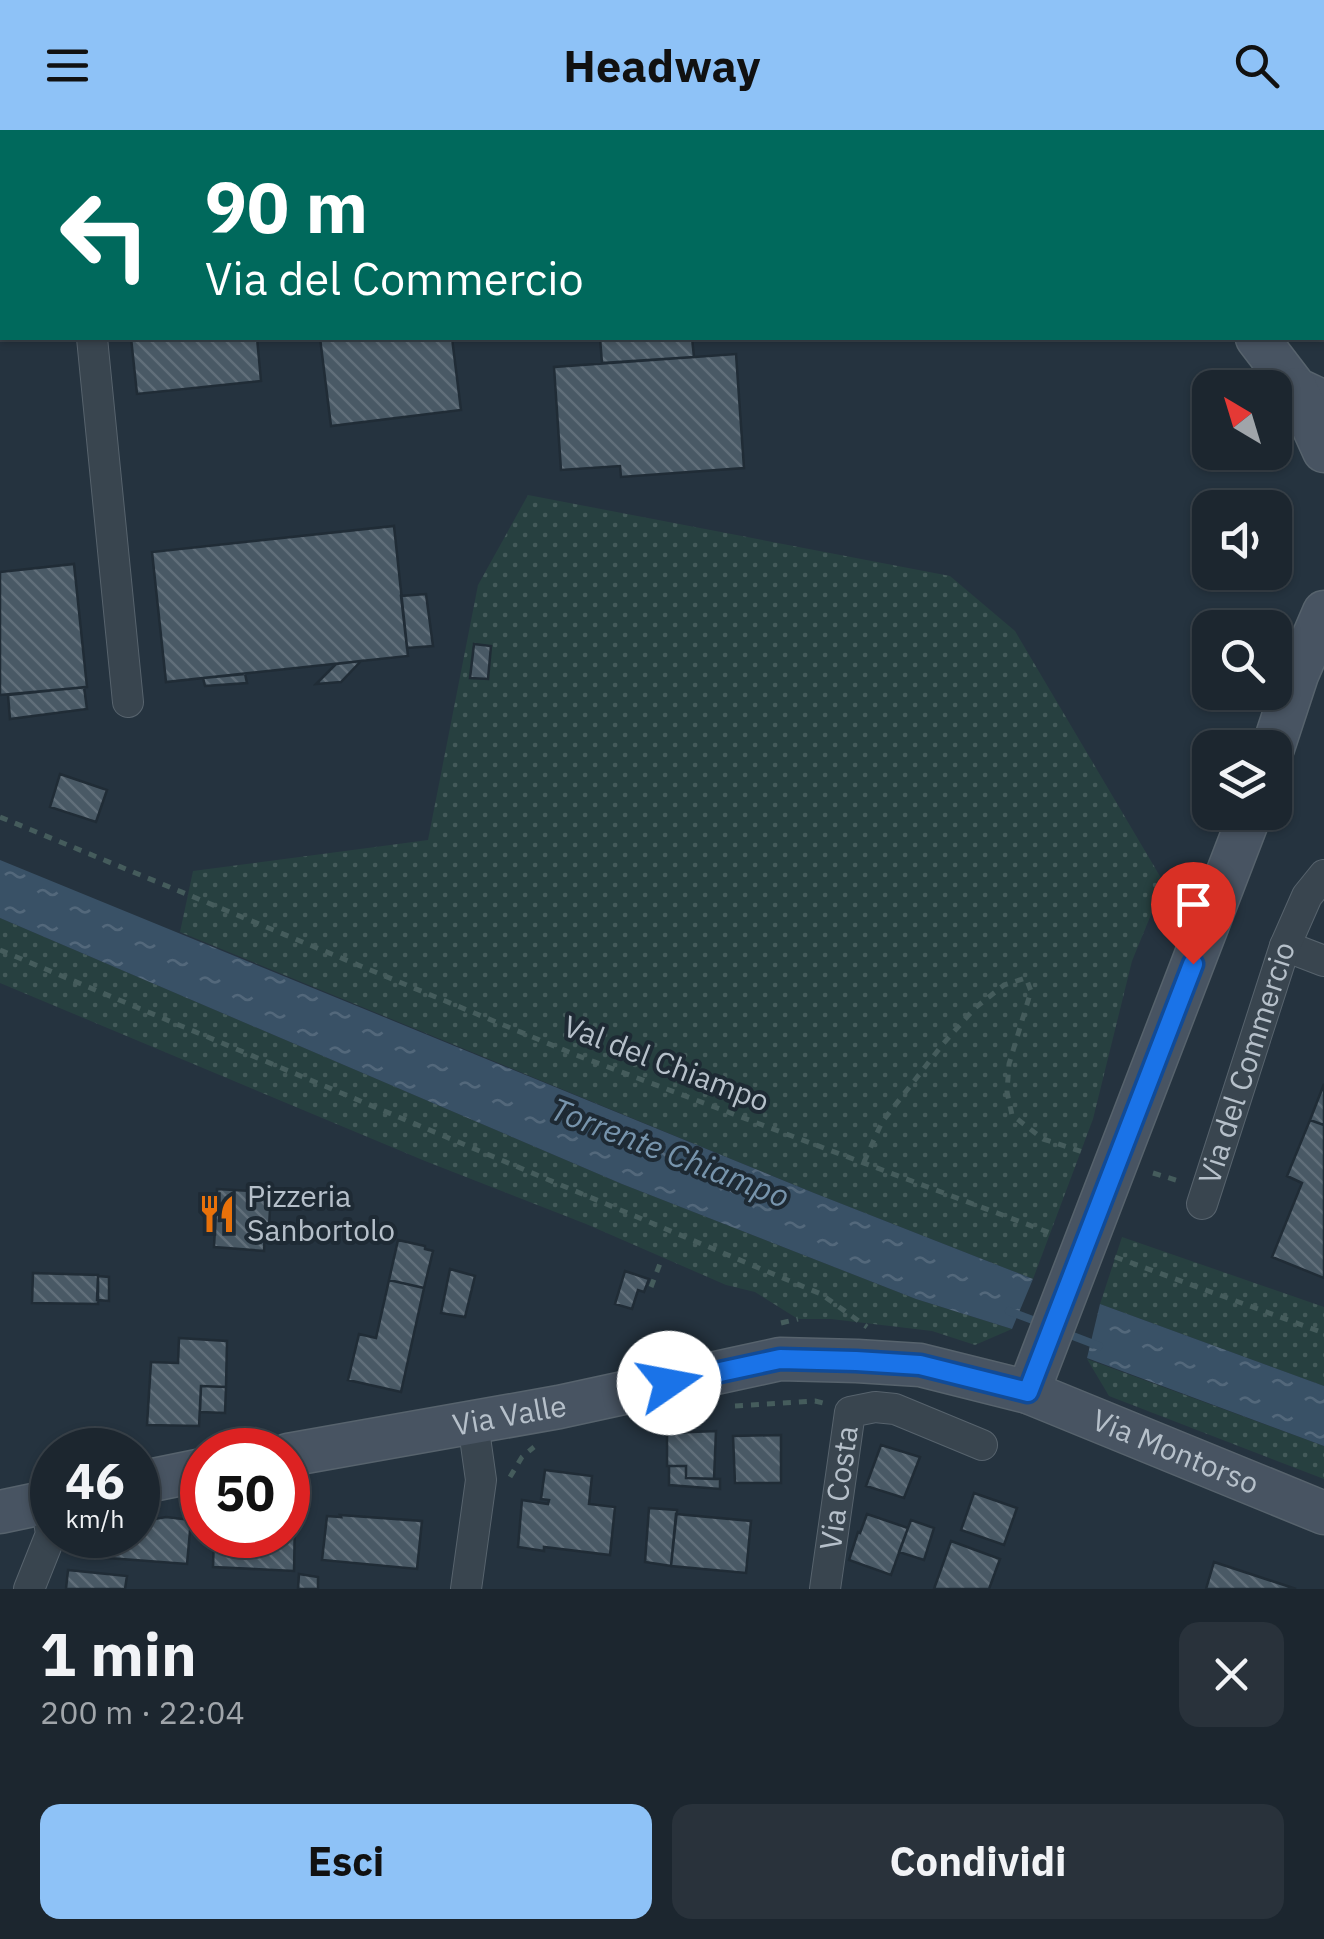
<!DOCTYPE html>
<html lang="it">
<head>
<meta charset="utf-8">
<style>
  body { margin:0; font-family:"IBM Plex Sans",sans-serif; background:#29323b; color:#f1f3f6; height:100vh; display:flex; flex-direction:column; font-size:38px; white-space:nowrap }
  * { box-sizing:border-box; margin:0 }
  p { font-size:32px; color:#a0a5aa }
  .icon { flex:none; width:55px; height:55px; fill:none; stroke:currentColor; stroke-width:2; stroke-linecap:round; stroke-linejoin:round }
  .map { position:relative; height:1459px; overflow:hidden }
  .panel { display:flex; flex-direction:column; background:#1c262f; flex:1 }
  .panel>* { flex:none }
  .banner { position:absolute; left:0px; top:0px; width:1325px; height:210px; box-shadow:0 2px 8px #0004,0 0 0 2px #3a434b; background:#00695c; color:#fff; overflow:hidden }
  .needle { width:65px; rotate:322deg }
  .controls { position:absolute; left:1192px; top:240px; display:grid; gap:20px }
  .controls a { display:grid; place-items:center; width:100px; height:100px; border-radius:20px; background:#1c262f; box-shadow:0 2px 8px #0004,0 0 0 2px #3a434b; font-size:50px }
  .speed { position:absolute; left:30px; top:1298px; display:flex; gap:20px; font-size:50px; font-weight:700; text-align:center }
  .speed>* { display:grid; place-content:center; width:130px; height:130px; border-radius:50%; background:#1c262f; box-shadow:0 2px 8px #0004,0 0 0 2px #3a434b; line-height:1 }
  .speed small { font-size:25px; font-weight:400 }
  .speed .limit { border:15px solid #d22; background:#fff; color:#111 }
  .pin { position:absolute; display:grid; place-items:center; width:85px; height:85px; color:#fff; margin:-102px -42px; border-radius:50% 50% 50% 0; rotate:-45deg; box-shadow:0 0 10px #0007 }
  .pin .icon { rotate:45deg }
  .me { position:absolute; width:110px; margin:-55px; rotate:78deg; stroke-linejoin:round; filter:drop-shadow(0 0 8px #0008) }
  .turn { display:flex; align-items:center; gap:35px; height:210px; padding:0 40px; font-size:45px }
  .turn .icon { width:130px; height:130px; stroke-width:2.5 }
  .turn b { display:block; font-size:70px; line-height:85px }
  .round { display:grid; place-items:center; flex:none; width:105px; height:105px; border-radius:20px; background:#29323b }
  .head { display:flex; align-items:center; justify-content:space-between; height:170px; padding:0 40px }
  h1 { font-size:60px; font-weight:700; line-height:75px }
  .cta { display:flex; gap:20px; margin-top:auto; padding:20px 40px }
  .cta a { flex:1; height:115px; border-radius:20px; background:#8ec2f7; color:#111; font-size:40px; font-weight:700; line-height:115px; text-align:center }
  .cta a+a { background:#29323b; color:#f1f3f6 }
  header { display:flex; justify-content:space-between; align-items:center; height:130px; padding:0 40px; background:#8ec2f7; color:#111; font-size:45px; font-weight:700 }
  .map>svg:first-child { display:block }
  .grass { fill:url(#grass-dots) }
  .water { fill:url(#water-ripples) }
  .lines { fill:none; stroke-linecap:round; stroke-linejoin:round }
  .stream { stroke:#395166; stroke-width:8 }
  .building { fill:url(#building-back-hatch); stroke:#202c36; stroke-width:2.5 }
  .minor-casing { stroke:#57636d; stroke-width:32 }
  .secondary-casing { stroke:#57636d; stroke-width:45 }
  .path { stroke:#455c5c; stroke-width:5; stroke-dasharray:8 8; stroke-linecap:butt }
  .minor { stroke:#39454f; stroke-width:30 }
  .secondary { stroke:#485462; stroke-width:42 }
  .route-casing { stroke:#114b97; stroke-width:25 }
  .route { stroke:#1a73e8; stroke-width:18 }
  .labels { text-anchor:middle; stroke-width:8; stroke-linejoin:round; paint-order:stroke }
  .street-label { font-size:30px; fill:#b6c0ca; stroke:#1e2a34 }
  .poi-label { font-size:30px; fill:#b6c0ca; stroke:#1e2a34; text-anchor:start }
  .water-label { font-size:32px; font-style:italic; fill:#7794ac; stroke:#1e2a34 }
</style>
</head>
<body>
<header><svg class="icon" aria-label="menu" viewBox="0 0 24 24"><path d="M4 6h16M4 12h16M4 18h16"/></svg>Headway<svg class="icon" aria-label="search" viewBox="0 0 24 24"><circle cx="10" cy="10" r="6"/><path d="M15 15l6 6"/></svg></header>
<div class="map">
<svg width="1324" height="1459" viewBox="0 0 1324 1459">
  <defs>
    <pattern id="grass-dots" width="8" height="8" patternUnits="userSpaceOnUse" patternTransform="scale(2.5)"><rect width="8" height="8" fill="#274040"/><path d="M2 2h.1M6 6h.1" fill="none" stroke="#445a5a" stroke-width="1.8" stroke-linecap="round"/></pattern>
    <pattern id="water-ripples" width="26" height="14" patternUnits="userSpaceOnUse" patternTransform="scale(2.5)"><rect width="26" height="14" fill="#395166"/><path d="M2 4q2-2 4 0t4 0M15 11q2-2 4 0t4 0" fill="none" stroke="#53687b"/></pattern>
    <pattern id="building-back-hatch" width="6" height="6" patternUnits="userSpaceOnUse" patternTransform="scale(2.5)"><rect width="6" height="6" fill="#495965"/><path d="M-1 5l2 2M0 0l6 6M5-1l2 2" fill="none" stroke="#616f7a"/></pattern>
  </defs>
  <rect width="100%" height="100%" fill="#25333f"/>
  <path class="grass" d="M528,365L950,446L1015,501L1164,753L1132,831L1093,989L1033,1149L814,1063L180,802L193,741L428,710L478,455Z
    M0,788L622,1054L916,1169L1012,1199L975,1215L932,1201L831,1189H798L755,1162L726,1155L586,1094L425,1031L0,853Z
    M1122,1107L1324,1177V1256L1100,1174Z
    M1087,1229L1324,1316V1349L1109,1266Z"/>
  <path class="water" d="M0,730L814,1063L1033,1149L1012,1199L916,1169L622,1054L0,788Z
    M1100,1174L1324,1256V1316L1087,1228Z"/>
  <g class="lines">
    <path class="stream" d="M1009,1181L1038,1192
      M1065,1203L1099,1216"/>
  </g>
  <path class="building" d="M131,208H257L261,251L137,264Z
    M320,208H452L461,280L331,296Z
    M600,208H692L694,227L602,233Z
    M736,224L744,338L621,347L620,336L561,340L554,237Z
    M394,396L408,526L166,552L152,422Z
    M74,434L87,557L0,565V442Z
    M426,464L433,516L407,518L401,466Z
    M474,514L491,516L488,549L470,548Z
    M361,531L341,552L316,554L336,534Z
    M245,544L247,553L205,556L203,548Z
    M84,557L87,579L10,589L8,565Z
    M60,644L107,660L96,692L50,677Z
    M1324,954V995L1310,990Z
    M1310,990L1324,995V1148L1272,1127L1302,1053L1287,1046Z
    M217,1059L271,1062L269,1097L265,1096L264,1121L214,1117Z
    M398,1110L425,1116V1119L433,1121L424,1158L389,1150Z
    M450,1139L475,1146L465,1187L441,1183Z
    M625,1141L649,1149L644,1162L638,1160L632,1179L615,1174Z
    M33,1143L98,1145V1174L32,1173Z
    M98,1146L109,1147V1171L97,1170Z
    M389,1150L424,1158L401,1262L348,1250L359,1204L376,1208Z
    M179,1208L227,1211L226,1257L201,1256L199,1296L147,1295L151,1232L178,1233Z
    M201,1256L226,1257L225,1283L200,1282Z
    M716,1301L714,1349L686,1348V1336H667V1303Z
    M781,1305V1353H735L733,1306Z
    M881,1315L920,1327L904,1368L866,1356Z
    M669,1336H686V1348L720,1349V1359L669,1355Z
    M545,1340L592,1346L589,1374L615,1377L610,1425L544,1417V1421L518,1417L522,1370L548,1374L549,1370L541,1369Z
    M974,1363L1017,1378L1004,1415L961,1400Z
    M649,1378L677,1380L671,1436L645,1432Z
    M676,1384L751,1391L746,1443L671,1436Z
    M867,1384L908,1398L891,1445L849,1430L858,1402L860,1403Z
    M340,1385L422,1391L417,1439L322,1430L327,1386L341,1387Z
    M166,1387L191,1390L187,1434L95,1427L96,1405H138V1392Z
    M288,1389H295L294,1441L213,1437L214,1405H288Z
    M911,1390L934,1398L924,1430L899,1422Z
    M951,1411L1000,1429L989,1459H934Z
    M1214,1432L1296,1459H1206Z
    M68,1440L127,1446L125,1459H66Z
    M299,1444L318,1447V1459H298Z"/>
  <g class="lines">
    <g class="minor-casing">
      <g id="minor">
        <path d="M72,0V2"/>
        <path d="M92,208L128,572"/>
        <path d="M1285,816L1324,831"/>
        <path id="s1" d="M1202,1074L1285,816L1307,766L1324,745"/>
        <path d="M29,1459L51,1404L46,1372"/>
        <path d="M466,1459L481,1350L473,1293"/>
        <path id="s2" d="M825,1459L850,1282L875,1277L895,1279L982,1315"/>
      </g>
    </g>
    <g class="secondary-casing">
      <g id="secondary">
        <path d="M1107,0L1109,2"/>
        <path d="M1257,208L1296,259L1324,272"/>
        <path d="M1296,259L1324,321"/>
        <path d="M1273,618L1297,545L1324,482"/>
        <path d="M1028,1262L1251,682"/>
        <path id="s3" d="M288,1325L559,1277L780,1229L857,1231L920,1235L1028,1262L1324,1383"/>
        <path d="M138,1353L202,1340"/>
        <path d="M0,1382L52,1371"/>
      </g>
    </g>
    <path class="path" d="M0,687L576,925L1053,1104
      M0,820L821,1164L867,1197
      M864,1032L882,992L943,914L975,878L1004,855L1026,848L1031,861L1009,934L1007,962L1012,985L1043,1009L1086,1023
      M1153,1043L1179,1051
      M1115,1127L1324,1203
      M651,1157L661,1131
      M781,1193L798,1189
      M735,1276L815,1271L823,1273
      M510,1347L522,1327L534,1317"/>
    <use href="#minor" class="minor"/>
    <use href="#secondary" class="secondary"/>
  </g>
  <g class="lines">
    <g class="route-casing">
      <path id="route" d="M669,1253L780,1229L856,1231L920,1235L1028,1262L1193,834"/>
    </g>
    <use href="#route" class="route"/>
  </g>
  <defs>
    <g id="restaurant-bare" transform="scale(3)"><path d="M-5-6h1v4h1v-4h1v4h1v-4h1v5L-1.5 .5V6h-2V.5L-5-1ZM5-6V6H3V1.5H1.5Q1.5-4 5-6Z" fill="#e8710a" stroke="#1e2a34" stroke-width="2.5" paint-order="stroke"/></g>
  </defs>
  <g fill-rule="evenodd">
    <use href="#restaurant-bare" x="217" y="1084"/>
  </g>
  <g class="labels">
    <g class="street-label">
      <text transform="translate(666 934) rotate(21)" y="10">Val del Chiampo</text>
      <text dy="10" stroke="none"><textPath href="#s1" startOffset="148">Via del Commercio</textPath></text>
      <text dy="10" stroke="none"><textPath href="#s3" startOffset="225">Via Valle</textPath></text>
      <text dy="10" stroke="none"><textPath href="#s3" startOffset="912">Via Montorso</textPath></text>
      <text dy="10" stroke="none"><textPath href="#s2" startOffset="102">Via Costa</textPath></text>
    </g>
    <g class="poi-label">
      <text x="247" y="1077">Pizzeria<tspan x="247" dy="34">Sanbortolo</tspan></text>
    </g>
    <g class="water-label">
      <text transform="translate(670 1023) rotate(21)" y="11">Torrente Chiampo</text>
    </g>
  </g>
</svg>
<div class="controls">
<a><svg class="needle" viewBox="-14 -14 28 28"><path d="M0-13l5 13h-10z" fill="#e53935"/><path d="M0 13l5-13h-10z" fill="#a0a5aa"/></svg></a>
<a><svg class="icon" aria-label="sound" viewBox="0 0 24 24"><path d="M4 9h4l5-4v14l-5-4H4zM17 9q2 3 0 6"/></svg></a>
<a><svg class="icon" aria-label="search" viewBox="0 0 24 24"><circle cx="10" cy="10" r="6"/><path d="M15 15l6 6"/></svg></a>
<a><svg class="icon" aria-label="layers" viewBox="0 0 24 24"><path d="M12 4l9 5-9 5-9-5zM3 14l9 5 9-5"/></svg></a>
</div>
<div class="speed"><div>46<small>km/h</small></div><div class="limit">50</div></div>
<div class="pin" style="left:1193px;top:834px;background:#d93025"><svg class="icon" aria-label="arrive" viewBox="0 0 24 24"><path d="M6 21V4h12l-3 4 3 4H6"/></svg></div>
<svg class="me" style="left:669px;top:1253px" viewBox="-20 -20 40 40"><circle r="19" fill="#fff"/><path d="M0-13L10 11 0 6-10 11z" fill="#1a73e8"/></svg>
<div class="banner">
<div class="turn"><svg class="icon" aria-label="left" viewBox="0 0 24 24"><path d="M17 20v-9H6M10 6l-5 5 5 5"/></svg><div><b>90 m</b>Via del Commercio</div></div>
</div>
</div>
<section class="panel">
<div class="head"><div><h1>1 min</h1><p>200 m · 22:04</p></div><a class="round"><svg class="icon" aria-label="close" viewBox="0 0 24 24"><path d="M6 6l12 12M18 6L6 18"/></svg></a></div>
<div class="cta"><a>Esci</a><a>Condividi</a></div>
</section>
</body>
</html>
